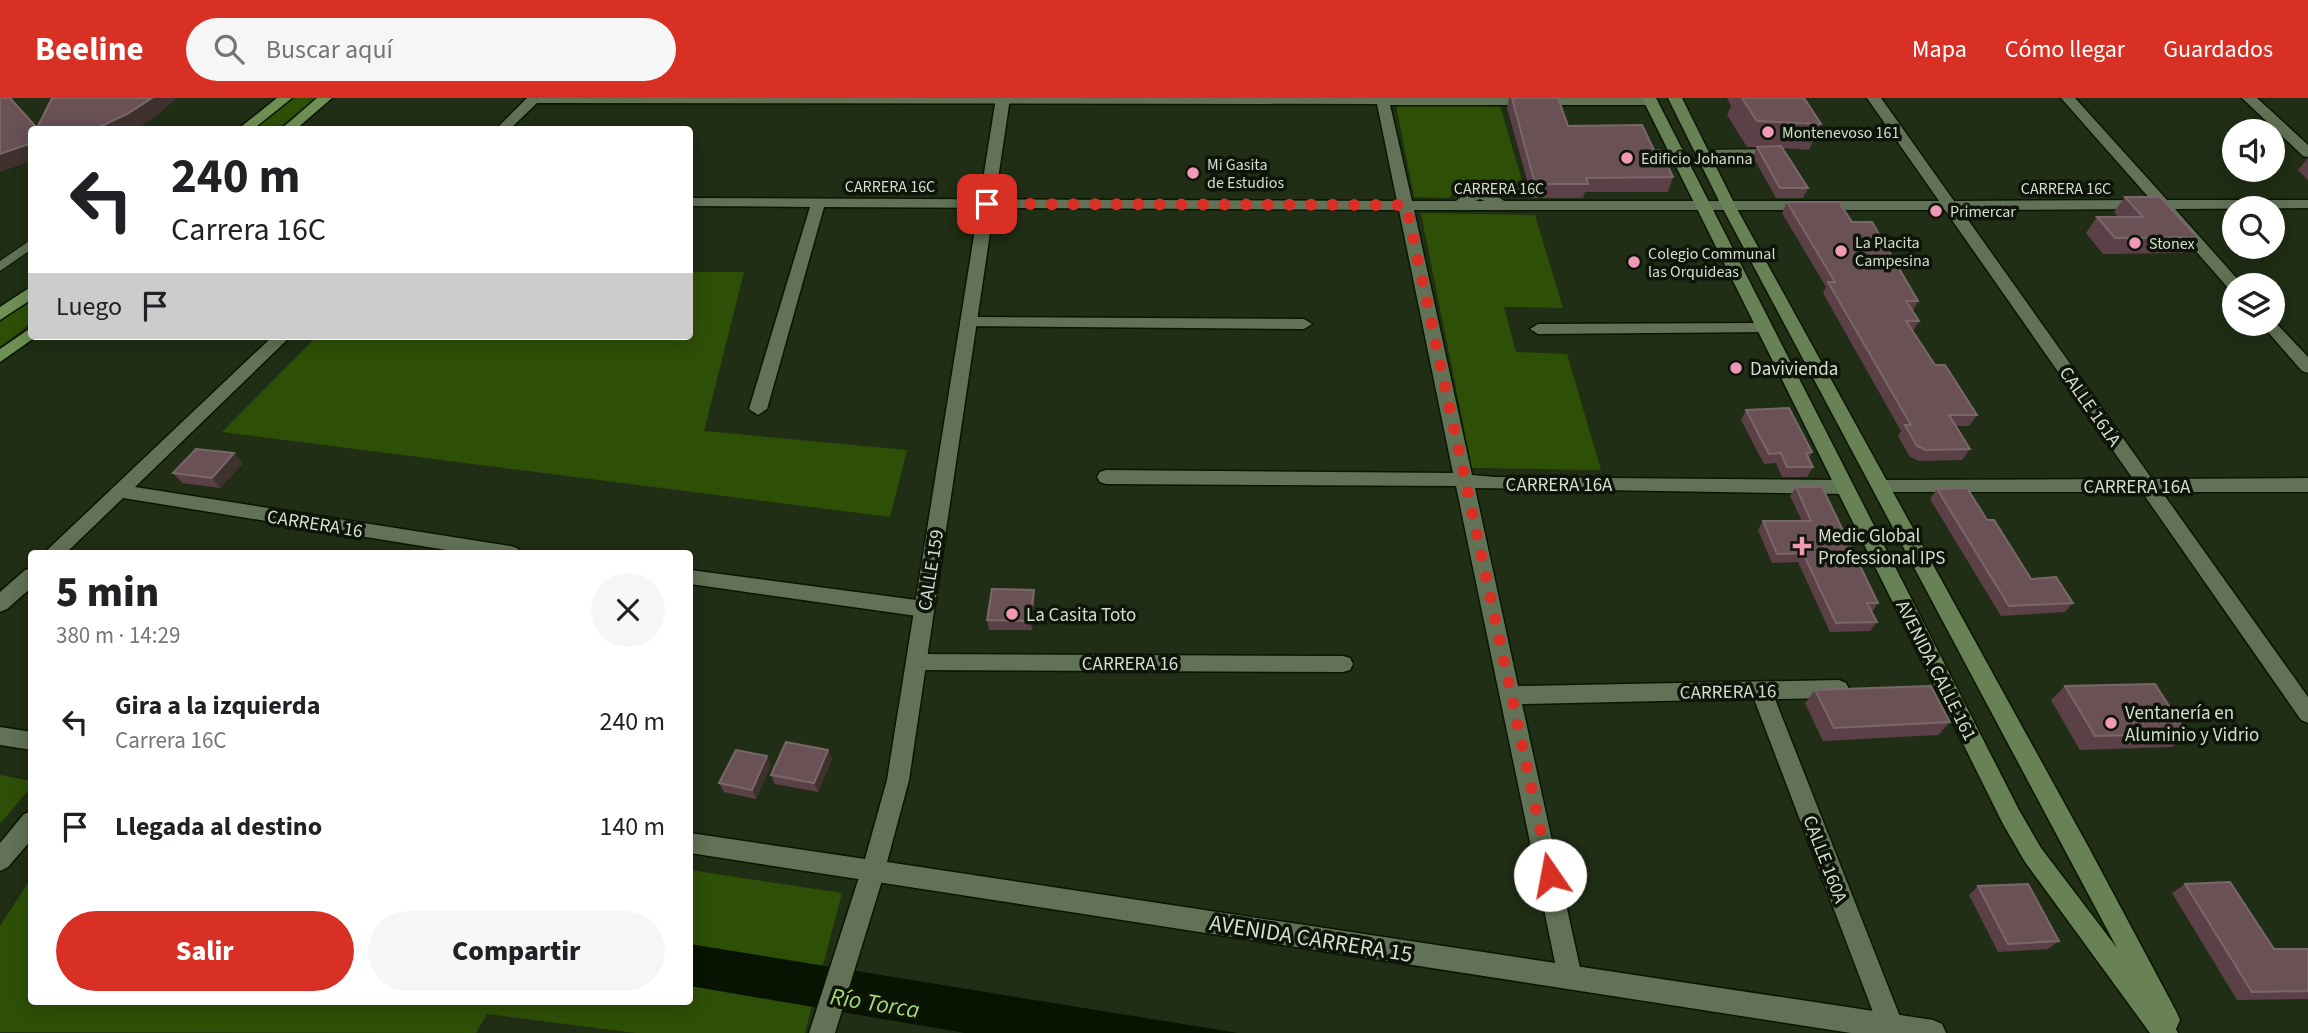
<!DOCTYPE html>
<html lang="es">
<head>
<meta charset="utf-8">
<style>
  body { margin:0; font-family:"Source Sans 3",sans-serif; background:#f6f6f6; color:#202124; height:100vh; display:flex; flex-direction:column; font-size:26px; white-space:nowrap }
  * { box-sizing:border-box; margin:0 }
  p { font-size:23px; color:#757577 }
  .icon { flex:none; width:38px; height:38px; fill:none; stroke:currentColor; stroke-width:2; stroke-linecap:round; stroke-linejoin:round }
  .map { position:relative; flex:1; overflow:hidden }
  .details { position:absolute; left:28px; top:452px; width:665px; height:455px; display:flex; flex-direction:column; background:#fff; border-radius:7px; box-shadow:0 4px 18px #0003 }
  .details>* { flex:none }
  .top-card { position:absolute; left:28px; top:28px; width:665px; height:214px; border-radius:7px; box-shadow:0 4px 18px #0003; background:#fff; color:#202124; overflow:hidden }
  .tools { position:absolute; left:2222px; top:21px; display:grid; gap:14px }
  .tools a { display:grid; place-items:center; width:63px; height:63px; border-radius:50%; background:#fff; box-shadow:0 4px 18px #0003; font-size:35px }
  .pin { position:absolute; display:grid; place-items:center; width:60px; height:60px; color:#fff; margin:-30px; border-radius:14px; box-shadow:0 4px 10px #0006 }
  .me { position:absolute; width:77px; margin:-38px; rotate:348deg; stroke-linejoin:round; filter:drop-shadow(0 0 5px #0008) }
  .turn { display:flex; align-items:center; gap:24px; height:147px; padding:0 28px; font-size:32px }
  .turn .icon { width:91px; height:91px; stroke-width:2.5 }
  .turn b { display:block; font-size:49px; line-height:60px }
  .then { display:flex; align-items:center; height:66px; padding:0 28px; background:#0003; gap:14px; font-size:26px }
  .round { display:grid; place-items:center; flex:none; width:74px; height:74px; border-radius:37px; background:#f6f6f6 }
  .overview { display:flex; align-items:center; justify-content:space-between; height:119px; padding:0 28px }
  h1 { font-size:42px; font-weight:800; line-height:52px }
  .primary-button { display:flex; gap:14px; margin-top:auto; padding:14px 28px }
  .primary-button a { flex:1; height:80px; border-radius:42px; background:#d93025; color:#fff; font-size:28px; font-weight:800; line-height:80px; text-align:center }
  .primary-button a+a { background:#f6f6f6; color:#202124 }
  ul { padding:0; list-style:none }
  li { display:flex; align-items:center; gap:21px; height:105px; padding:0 28px }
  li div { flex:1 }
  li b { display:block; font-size:26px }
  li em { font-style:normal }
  header { display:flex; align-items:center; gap:42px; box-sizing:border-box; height:98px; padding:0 35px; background:#d93025; color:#fff }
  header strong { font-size:33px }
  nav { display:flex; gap:38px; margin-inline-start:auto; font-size:24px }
  .search { width:490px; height:63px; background:#f6f6f6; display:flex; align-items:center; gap:18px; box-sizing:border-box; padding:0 24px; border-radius:38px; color:#757577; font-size:26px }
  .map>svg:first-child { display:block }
  .green { fill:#2e5006 }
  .water { fill:#071401 }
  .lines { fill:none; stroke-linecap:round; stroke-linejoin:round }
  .service-casing { stroke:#091601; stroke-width:2 }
  .minor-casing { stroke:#091601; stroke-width:3 }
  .tertiary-casing { stroke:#091601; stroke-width:3 }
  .secondary-casing { stroke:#091601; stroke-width:3 }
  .primary-casing { stroke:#091601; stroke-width:3 }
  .service { fill:#617256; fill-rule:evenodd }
  .minor { fill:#617256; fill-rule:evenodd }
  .tertiary { fill:#617256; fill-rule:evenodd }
  .secondary { fill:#688155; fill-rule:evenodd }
  .primary { fill:#6e9054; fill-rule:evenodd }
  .wall { fill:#5c4048 }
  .shaded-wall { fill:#3f322e }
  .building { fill:#695156; stroke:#7a6769; stroke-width:2 }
  .route { stroke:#d93025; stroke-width:12; stroke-dasharray:0 21.6 }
  .poi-dot { fill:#f09ab7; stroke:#0e1409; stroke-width:2.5 }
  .labels { text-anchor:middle; stroke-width:7; stroke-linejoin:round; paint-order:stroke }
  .far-poi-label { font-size:16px; fill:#d4dece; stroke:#0e1409; text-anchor:start }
  .far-street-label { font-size:16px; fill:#d4dece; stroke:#0e1409 }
  .poi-label { font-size:19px; fill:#d4dece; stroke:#0e1409; text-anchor:start }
  .street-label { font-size:19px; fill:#d4dece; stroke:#0e1409 }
  .near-street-label { font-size:23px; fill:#d4dece; stroke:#0e1409 }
  .near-water-label { font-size:24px; font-style:italic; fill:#a2db75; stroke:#0e1409 }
</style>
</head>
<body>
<header>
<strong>Beeline</strong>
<div class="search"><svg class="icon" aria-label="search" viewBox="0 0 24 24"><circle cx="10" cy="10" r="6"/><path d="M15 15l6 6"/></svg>Buscar aquí</div>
<nav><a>Mapa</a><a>Cómo llegar</a><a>Guardados</a></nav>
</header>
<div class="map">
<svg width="2308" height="935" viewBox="0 0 2308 935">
  <rect width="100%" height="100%" fill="#202e15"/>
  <path class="green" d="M292,0H317L277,31L251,32Z
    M1396,7L1500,8L1527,99H1502L1495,91H1456L1449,100L1414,99Z
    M1421,115L1535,117L1563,210L1504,209L1516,254L1567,256L1601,372L1472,370Z
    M690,174H744L704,333L907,352L890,419L222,334L317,238H690Z
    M31,200V225L0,249V224Z
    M0,677L31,683V689L0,726Z
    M690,772L842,795L805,935H636L487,916L476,935L0,934V828L31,780L32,903H690Z"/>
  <path class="water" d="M690,846L1238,935H965L690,888Z"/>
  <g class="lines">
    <g class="service-casing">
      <path id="service" d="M1771,51L1775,52V56L1702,58L1696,55L1702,52Z
        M1480,94L1496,97L1511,108L1505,112L1480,101L1455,112L1449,108L1464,97Z
        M32,141V151L0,173V163Z"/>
    </g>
    <g class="minor-casing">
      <path id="minor" d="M527,0H1655L1658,3L1651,7H1390L1412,103H1939L1867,0H1881L1954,103L2151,102L2061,0H2075L2167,102H2308V110L2175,111L2241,185L2242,187H2235V193L2229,191L2159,111L1961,112L2152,381L2308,380V394H2162L2308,599V625L2301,622L2142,394H1875L1872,389L1875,384L1881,382L2133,381L1945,112H1414L1472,377L1495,379L1844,382L1850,384L1853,389L1850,394L1844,396L1475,390L1518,588L1839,582L1846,585L1849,591L1846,597L1839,600L1775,601L1904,929L1901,935H1881L1754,601L1522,606L1582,879L1579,887L1570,891L1561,887L1558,879L1456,388L1106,386L1100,384L1097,379L1100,374L1106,372L1453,375L1399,112L824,109L767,311L758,317L749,311L810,109L690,108V100L1397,103L1377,6L537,5L509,32H495Z
        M2242,0H2257L2308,47V59L2303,58Z
        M968,219L1304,221L1312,226L1304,231L962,228L960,224L962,220Z
        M2273,222L2308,259V275L2302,273L2261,226H2273Z
        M1763,225L1769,226L1771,230L1769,234L1538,236L1530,231L1538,226Z
        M273,238H291L135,389L510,448L517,450L520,455H465L123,400L66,455H44Z
        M32,470V489L7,511L0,514V494L25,472Z
        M690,472L924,503L931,505L934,511L931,517L924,519L690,486Z
        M916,556L1343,558L1350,560L1353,566L1350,572L1343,574L916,572L909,570L906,564L909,558Z
        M32,713V741L8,769L0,773V745L24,716Z
        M873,762L881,765L885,773L835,935H809L861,773L865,765Z"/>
    </g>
    <g class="tertiary-casing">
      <path id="tertiary" d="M996,0H1010L909,682L887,764L1933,922L1942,926L1946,935H1851L690,755V735L865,761L887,682Z
        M0,629L32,634V652L0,647Z"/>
    </g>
    <g class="secondary-casing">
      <path id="secondary" d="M1642,0H1656L2019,712L2041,750L2117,850L1722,109L1668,0H1682L1736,109L2089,750L2176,913L2180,922L2176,931L2178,935H2150L2025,764L2003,726Z"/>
    </g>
    <g class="primary-casing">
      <path id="primary" d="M277,0H292L252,32H237Z
        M317,0H332L295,32H280Z
        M32,188V201L0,222V209Z
        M32,229V238H37L0,264V251Z"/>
    </g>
    <use href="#service" class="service"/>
    <use href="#minor" class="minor"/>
    <use href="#tertiary" class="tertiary"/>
    <use href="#secondary" class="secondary"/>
    <use href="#primary" class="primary"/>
  </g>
  <path class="wall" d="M1509,0H1558L1568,28L1654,52L1673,79L1668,94H1585L1583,100H1532L1507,10Z
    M1727,0H1804L1821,26L1809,52L1783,50L1808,90L1803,100H1776L1753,59L1757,49H1758H1747L1727,17L1731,8Z
    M2308,60V82L2298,72L2307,61Z
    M2125,99L2197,139L2185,155L2103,156L2086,135L2097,119H2118L2114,114Z
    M1787,104L1852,124L1918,203L1913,213L1919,223L1913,233L1935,267L1977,317L1969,328H1955L1970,351L1962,362L1919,363L1910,359L1898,338L1901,333L1823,195L1826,189L1782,115Z
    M1746,312L1812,354L1809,360L1813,369L1807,379H1782L1776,365L1764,366L1741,322Z
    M234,355L242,366L220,390L182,385L173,375Z
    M1796,389L1878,505L1872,514L1877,524L1870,533L1830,534L1798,464L1772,465L1758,432L1763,423H1802L1790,398Z
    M1937,391L1987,422L2031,481L2073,505L2065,514L2001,518L1930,401Z
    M1034,492L1035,501L1032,532H989L987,522Z
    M2065,588L2187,636L2172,649L2080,652L2051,602Z
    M1815,592L1950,624L1938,637L1823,643L1805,605Z
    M828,652L832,661L818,694L775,686L771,677Z
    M771,667L756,701L724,694L719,685Z
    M2185,786L2274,851H2308V901L2237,902L2172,795Z
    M1978,788L2059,843L2048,851L1998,854L1969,797Z"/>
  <path class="shaded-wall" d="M152,0H177L159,16L135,32H93Z
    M32,45V63L0,74V56Z
    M234,355L242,366L220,390L212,380Z
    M1034,492L1035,501L1032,532L1030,523Z
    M828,652L832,661L818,694L814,685Z
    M767,658L771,667L756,701L752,692Z"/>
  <path class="building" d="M0,0H10L37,30L52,0H152L127,16L93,32H32V45L0,56Z
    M1512,0H1558L1568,28L1642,27L1654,52H1660L1673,79L1586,80L1588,86H1535Z
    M1742,0H1804L1821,26L1757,23Z
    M1781,48L1808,90H1780L1757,49Z
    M2125,99H2160L2197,139L2115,140L2097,119H2143Z
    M1787,104H1839L1852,124H1872L1918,203H1906L1919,223H1906L1935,267H1945L1977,317H1949L1970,351L1926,352L1917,348L1905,327H1911L1828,184H1835Z
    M1789,310L1812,354L1806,355L1813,369H1787L1781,355L1769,356L1746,312Z
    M196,351L234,355L212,380L173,375Z
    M1796,389H1822L1878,505H1867L1877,524L1836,525L1803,455L1777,456L1763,423H1811Z
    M1967,390L1987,422H1994L2031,481L2056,479L2073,505L2009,508L1937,391Z
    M992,491L1034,492L1030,523L987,522Z
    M2155,586L2187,636L2095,638L2065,588Z
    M1931,588L1950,624L1834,630L1815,592Z
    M786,644L828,652L814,685L771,677Z
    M736,652L767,658L752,692L719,685Z
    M2230,784L2274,851H2308V893L2252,894L2185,786Z
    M2028,786L2059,843L2008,846L1978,788Z"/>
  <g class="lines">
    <path class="route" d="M987,106L1406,107L1550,777"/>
  </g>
  <g class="poi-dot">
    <circle cx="1768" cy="34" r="7"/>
    <circle cx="1627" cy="60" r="7"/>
    <circle cx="1193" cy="75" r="7"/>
    <circle cx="1936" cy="113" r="7"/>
    <circle cx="2135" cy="145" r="7"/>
    <circle cx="1841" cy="153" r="7"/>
    <circle cx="1634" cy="164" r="7"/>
    <circle cx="1736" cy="270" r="7"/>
    <path d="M1798.5 437.5h7v7h7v7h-7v7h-7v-7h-7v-7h7z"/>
    <circle cx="1012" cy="516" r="7"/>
    <circle cx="2111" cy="625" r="7"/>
  </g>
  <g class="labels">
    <g class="far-poi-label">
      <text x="1782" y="40">Montenevoso 161</text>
      <text x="1641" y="66">Edificio Johanna</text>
      <text x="1207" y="72">Mi Gasita<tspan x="1207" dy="18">de Estudios</tspan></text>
      <text x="1950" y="119">Primercar</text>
      <text x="1855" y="150">La Placita<tspan x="1855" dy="18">Campesina</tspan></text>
      <text x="2149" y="151">Stonex</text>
      <text x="1648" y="161">Colegio Communal<tspan x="1648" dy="18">las Orquideas</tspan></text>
    </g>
    <g class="far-street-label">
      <text x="890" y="94">CARRERA 16C</text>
      <text x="1499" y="96">CARRERA 16C</text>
      <text x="2066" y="96">CARRERA 16C</text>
    </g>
    <g class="poi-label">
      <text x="1750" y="277">Davivienda</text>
      <text x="1818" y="444">Medic Global<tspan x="1818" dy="22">Professional IPS</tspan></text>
      <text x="1026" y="523">La Casita Toto</text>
      <text x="2125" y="621">Ventanería en<tspan x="2125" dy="22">Aluminio y Vidrio</tspan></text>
    </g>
    <g class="street-label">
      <text transform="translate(2091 308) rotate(55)" y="7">CALLE 161A</text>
      <text x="1559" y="393">CARRERA 16A</text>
      <text x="2137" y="395">CARRERA 16A</text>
      <text transform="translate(315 425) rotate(9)" y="7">CARRERA 16</text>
      <text transform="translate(930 472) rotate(-81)" y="7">CALLE 159</text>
      <text x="1130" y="572">CARRERA 16</text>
      <text transform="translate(1937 572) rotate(63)" y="7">AVENIDA CALLE 161</text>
      <text transform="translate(1728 593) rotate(-1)" y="7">CARRERA 16</text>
      <text transform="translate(1826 761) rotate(69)" y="7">CALLE 160A</text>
    </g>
    <g class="near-street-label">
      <text transform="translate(1311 840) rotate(9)" y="8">AVENIDA CARRERA 15</text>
    </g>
    <g class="near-water-label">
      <text transform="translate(875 905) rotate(9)" y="8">Río Torca</text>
    </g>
  </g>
</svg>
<div class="tools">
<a><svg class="icon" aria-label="sound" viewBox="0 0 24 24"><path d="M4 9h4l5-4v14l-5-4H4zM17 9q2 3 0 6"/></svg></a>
<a><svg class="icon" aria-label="search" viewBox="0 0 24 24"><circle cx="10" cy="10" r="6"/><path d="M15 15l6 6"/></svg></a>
<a><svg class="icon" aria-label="layers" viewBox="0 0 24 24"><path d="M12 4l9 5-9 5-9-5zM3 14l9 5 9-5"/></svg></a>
</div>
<div class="pin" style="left:987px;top:106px;background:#d93025"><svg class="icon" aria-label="arrive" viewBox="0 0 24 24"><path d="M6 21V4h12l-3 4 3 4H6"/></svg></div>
<svg class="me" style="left:1550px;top:777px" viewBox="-20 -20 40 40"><circle r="19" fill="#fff"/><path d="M0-13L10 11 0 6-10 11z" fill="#d93025"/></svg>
<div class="top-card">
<div class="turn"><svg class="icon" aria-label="left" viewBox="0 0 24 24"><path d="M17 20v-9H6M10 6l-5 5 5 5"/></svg><div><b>240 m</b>Carrera 16C</div></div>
<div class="then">Luego<svg class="icon" aria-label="arrive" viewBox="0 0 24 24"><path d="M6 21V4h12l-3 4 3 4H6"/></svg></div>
</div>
<section class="details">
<div class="overview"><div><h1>5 min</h1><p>380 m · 14:29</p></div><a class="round"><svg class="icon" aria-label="close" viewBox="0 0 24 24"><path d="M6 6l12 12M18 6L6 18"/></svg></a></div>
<ul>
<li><svg class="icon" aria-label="left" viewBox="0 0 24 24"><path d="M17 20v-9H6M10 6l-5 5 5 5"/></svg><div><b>Gira a la izquierda</b><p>Carrera 16C</p></div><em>240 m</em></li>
<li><svg class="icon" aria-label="arrive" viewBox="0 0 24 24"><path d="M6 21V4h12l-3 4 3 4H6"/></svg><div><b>Llegada al destino</b></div><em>140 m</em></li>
</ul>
<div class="primary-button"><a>Salir</a><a>Compartir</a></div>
</section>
</div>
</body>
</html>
